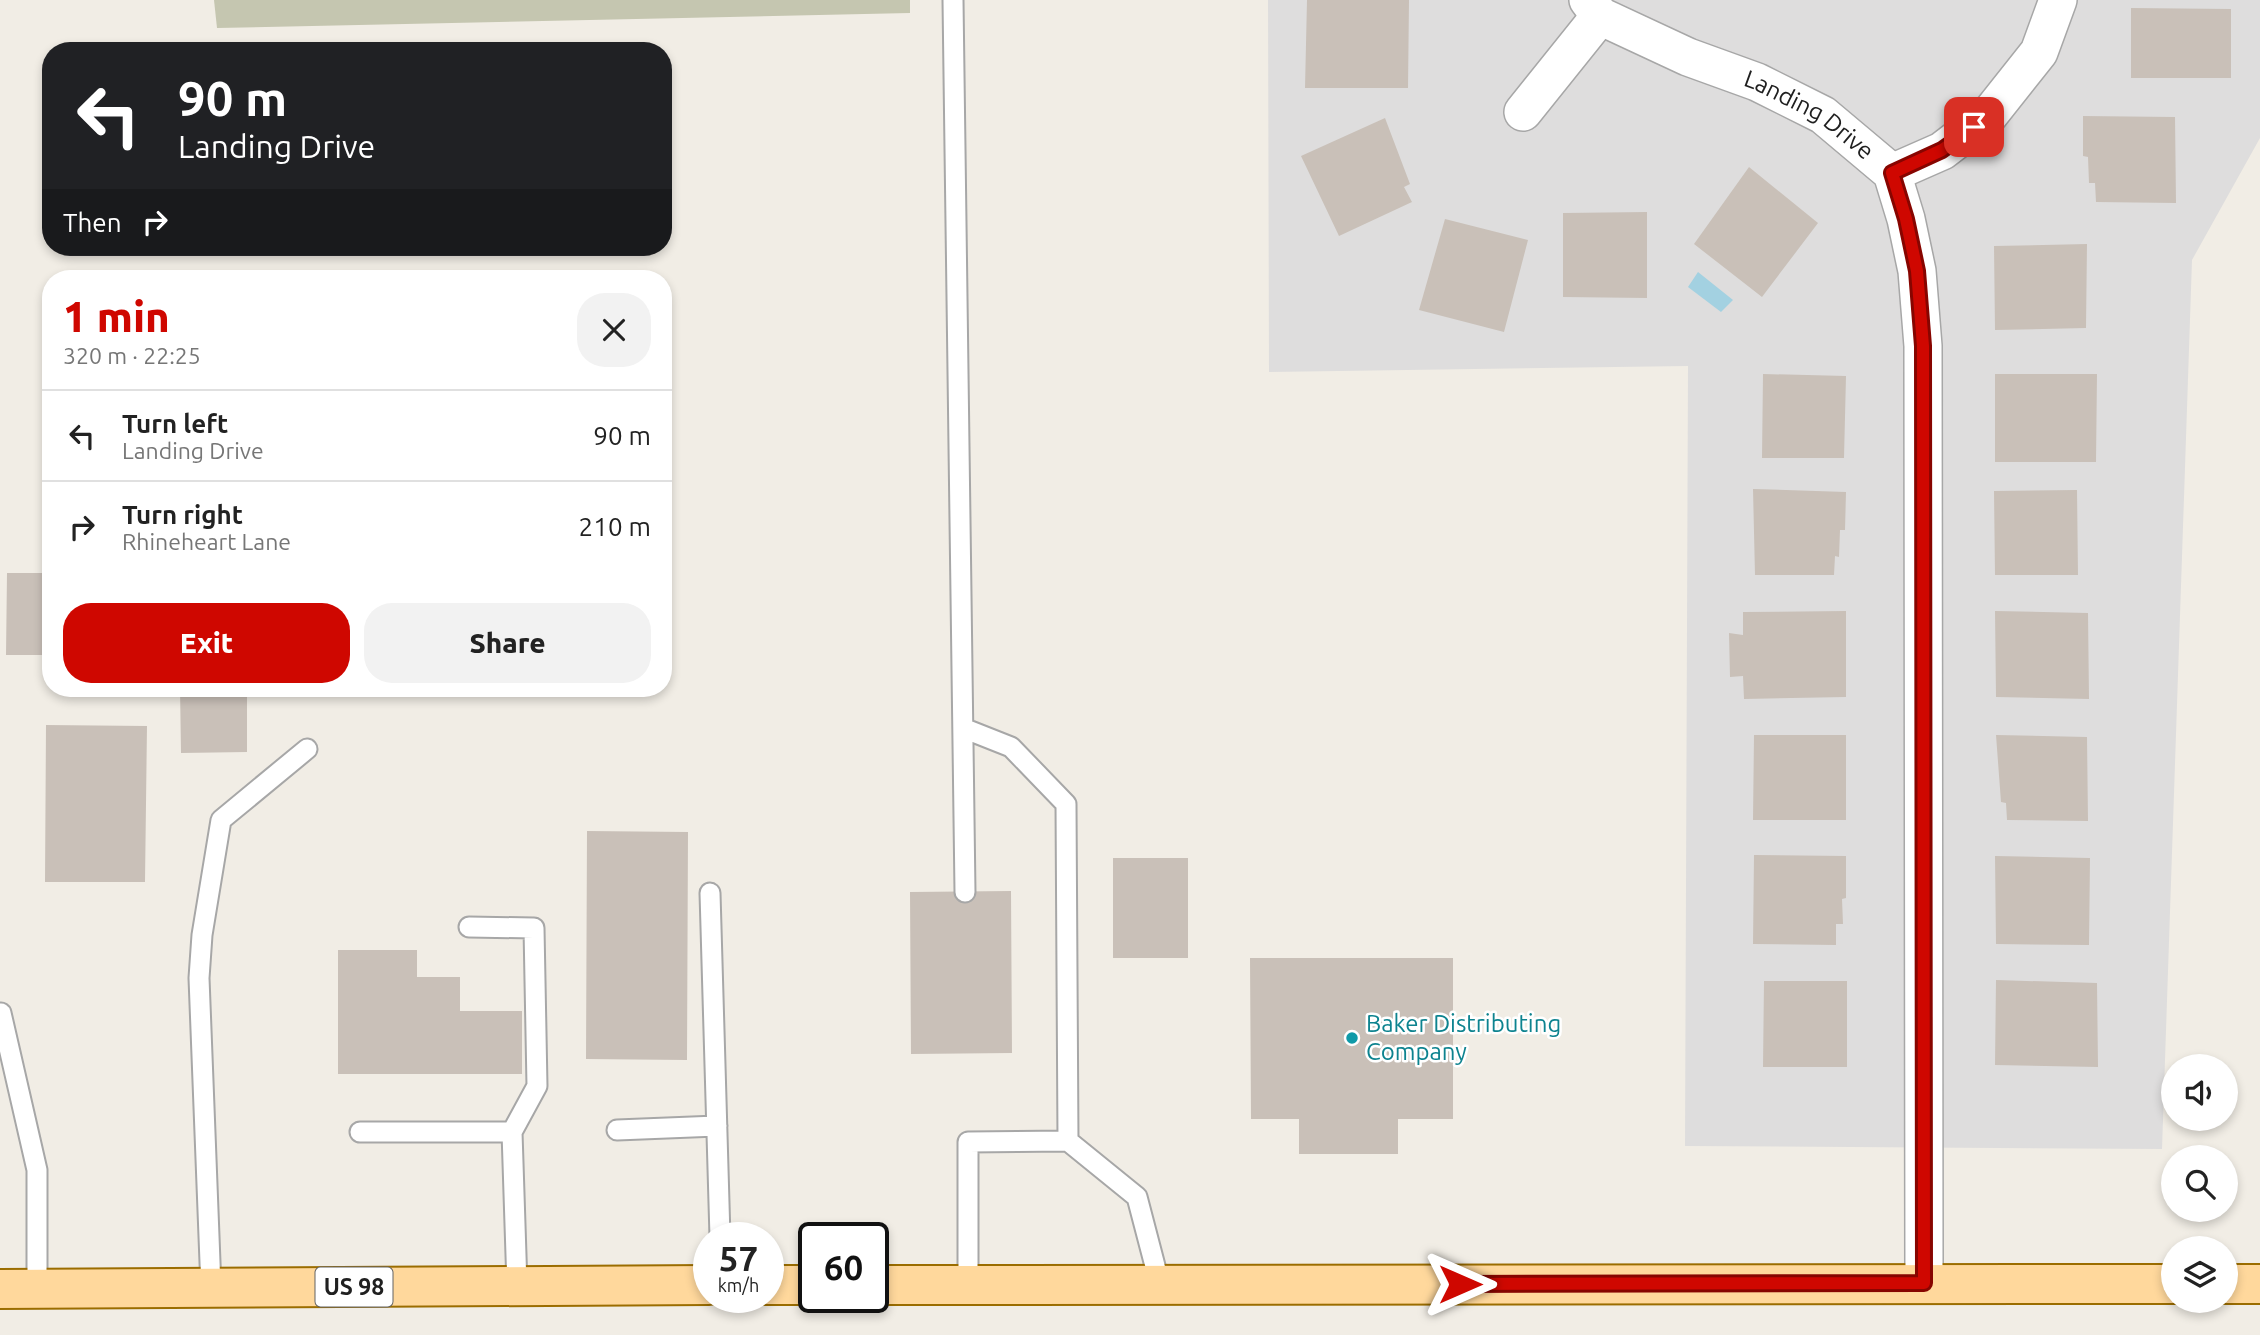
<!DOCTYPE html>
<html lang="en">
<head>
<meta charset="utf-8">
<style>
  body { margin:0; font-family:Ubuntu,sans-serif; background:#f2f2f2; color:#222; height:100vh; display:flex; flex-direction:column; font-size:26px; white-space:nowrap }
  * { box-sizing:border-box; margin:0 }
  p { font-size:23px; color:#767676 }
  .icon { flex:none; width:38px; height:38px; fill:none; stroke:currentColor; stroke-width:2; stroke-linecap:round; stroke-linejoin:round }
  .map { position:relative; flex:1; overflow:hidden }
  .drawer { position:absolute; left:42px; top:270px; width:630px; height:427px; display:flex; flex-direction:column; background:#fff; border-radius:28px; box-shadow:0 4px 10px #0003 }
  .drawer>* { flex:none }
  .hud { position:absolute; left:42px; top:42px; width:630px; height:214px; border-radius:28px; box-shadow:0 4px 10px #0003; background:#202124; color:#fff; overflow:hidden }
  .tools { position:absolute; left:2161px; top:1054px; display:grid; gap:14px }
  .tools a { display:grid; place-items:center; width:77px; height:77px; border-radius:50%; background:#fff; box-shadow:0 4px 10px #0003; font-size:35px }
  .speed { position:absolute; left:693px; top:1222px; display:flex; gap:14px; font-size:35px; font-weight:700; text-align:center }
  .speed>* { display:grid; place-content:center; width:91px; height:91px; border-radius:50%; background:#fff; box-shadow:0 4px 10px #0003; line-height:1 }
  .speed small { font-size:18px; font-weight:400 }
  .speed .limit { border:4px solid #111; border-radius:10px; background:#fff; color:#111 }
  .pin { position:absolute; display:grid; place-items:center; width:60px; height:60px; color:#fff; margin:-30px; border-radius:14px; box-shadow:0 4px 10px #0006 }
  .me { position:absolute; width:77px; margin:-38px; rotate:90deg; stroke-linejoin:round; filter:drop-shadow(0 0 5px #0008) }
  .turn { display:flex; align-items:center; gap:24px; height:147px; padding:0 21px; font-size:32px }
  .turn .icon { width:91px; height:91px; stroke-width:2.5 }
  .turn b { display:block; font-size:49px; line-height:60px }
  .then { display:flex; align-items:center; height:66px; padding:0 21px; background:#0003; gap:14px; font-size:26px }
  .round { display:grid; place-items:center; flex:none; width:74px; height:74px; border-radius:28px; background:#f2f2f2 }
  .summary { display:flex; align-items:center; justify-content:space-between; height:119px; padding:0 21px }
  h1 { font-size:42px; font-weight:800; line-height:52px; color:#cf0700 }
  .cta { display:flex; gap:14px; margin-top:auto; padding:14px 21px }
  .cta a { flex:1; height:80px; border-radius:28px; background:#cf0700; color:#fff; font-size:28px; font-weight:800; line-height:80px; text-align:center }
  .cta a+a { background:#f2f2f2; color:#222 }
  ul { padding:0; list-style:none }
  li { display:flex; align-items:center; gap:21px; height:91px; padding:0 21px; border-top:2px solid #e0e0e0 }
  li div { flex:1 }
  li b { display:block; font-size:26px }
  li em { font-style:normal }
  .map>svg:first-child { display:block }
  .residential { fill:#dedddd }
  .construction { fill:#c5c6b0 }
  .water { fill:#a3d1e1 }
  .building { fill:#c9c0b8 }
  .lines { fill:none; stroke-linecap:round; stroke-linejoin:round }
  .service-casing { stroke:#a7a7a7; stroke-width:23 }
  .minor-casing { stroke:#a7a7a7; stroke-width:40 }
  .primary-casing { stroke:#9b6d00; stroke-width:42 }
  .service { stroke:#fff; stroke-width:19 }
  .minor { stroke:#fff; stroke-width:37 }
  .primary { stroke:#ffd89c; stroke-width:38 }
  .route-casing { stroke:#870500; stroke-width:18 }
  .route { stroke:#cf0700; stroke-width:12 }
  .culture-dot { fill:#0f9aa8; stroke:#fff; stroke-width:2.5 }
  .labels { text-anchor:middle; stroke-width:5; stroke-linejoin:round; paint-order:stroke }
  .shield { fill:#fff; stroke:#636363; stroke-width:2 }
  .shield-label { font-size:23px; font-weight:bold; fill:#202020 }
  .street-label { font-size:24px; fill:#202020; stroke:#fff }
  .culture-label { font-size:24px; fill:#0d838f; stroke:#fff; text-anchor:start }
</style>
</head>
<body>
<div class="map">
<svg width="2260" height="1335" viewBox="0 0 2260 1335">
  <rect width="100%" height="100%" fill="#f1ede5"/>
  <path class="residential" d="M1268,0H2260V138L2192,260L2162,1149L1685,1146L1688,366L1269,372Z"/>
  <path class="construction" d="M214,0H910V13L217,28Z"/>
  <path class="water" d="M1698,272L1733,300L1721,312L1688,287Z"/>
  <path class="building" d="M1307,0H1409L1408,88H1305Z
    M2131,8L2231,9V78H2131Z
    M2083,116L2175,117L2176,203L2096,202L2095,183H2089L2088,157L2083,156Z
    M1385,118L1410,184L1404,187L1412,202L1339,236L1301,156Z
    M1749,167L1818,223L1762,297L1694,244Z
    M1647,212V298L1563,297V213Z
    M1445,219L1528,240L1504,332L1419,310Z
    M2087,244L2086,328L1995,330L1994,246Z
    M1763,374L1846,376L1844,458H1762Z
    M1995,374H2097L2096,462H1995Z
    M1753,489L1846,492L1845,530H1840L1839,557L1835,556L1834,575H1755Z
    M2077,490L2078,575H1995L1994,491Z
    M7,573H50L49,655H6Z
    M1846,611V697L1744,699L1743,676L1730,677L1729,633L1743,635V612Z
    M1995,611L2088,613L2089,699L1996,697Z
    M180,688H247V752L181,753Z
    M46,725L147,726L145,882H45Z
    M1754,735H1846V820H1753Z
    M1996,735L2087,737L2088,821L2007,820L2006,803L2001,802Z
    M587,831L688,832L687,1060L586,1059Z
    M1754,855L1846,856V898L1842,899L1843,924H1836V945L1753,944Z
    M1995,856L2090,858L2089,945L1996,944Z
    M1113,858H1188V958H1113Z
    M1011,891L1012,1053L911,1054L910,892Z
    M338,950H417V977H460V1011H522V1074H338Z
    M1250,958H1453V1119H1398V1154H1299V1119H1251Z
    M1996,980L2097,983L2098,1067L1995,1065Z
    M1764,981H1847V1067H1763Z"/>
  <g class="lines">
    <g class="service-casing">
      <path id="service" d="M953,0L965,892
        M963,728L1011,747L1066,804L1068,1141
        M710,893L720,1237
        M469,927L534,928L537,1086L512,1132L517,1286
        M1,1013L37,1170V1289
        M617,1130L717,1126
        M360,1132H512
        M968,1285V1142L1068,1141L1137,1197L1160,1285
        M211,1288L199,978L202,935L221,820L307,749"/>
    </g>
    <g class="minor-casing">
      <g id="minor">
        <path id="s1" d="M1588,0L1600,16L1688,57L1757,82L1823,115L1892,173L1906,219L1917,271L1923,346L1924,1283"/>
        <path d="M1523,112L1600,16"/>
        <path d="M1892,173L1942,151L1989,115L2039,52L2058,0"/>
      </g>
    </g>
    <g class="primary-casing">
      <path id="primary" d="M2226,1284H2260
        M768,1285H814
        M873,1285L2174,1284
        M0,1289L709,1285"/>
    </g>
    <use href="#service" class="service"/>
    <use href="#minor" class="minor"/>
    <use href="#primary" class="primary"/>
  </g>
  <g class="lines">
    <g class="route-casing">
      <path id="route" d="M1460,1284L1924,1283L1923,346L1917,271L1906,219L1892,173L1942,150L1974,127"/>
    </g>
    <use href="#route" class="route"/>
  </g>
  <circle class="culture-dot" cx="1352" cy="1038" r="7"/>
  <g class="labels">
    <rect class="shield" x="315.5" y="1267.5" width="77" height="39" rx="5"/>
    <g class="shield-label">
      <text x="354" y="1295">US 98</text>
    </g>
    <g class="street-label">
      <text dy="8" stroke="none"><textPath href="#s1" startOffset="252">Landing Drive</textPath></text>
    </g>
    <g class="culture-label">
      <text x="1366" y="1032">Baker Distributing<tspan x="1366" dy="28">Company</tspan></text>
    </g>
  </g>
</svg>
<div class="tools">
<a><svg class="icon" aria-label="sound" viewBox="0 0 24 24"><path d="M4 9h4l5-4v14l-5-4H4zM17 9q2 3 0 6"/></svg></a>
<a><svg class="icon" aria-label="search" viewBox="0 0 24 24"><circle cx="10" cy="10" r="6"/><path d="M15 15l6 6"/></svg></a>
<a><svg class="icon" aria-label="layers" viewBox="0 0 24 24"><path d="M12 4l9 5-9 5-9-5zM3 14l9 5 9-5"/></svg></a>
</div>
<div class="speed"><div>57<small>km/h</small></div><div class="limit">60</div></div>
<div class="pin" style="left:1974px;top:127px;background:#d93025"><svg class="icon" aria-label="arrive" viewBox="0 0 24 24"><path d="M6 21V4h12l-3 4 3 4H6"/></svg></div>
<svg class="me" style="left:1460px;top:1284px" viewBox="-20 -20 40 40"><path d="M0-17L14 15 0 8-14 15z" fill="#cf0700" stroke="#fff" stroke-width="4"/></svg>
<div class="hud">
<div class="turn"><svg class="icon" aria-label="left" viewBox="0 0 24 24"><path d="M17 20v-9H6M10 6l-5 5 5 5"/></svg><div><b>90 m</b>Landing Drive</div></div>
<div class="then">Then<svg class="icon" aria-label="right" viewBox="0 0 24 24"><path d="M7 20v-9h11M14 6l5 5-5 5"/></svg></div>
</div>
<section class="drawer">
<div class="summary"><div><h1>1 min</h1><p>320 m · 22:25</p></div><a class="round"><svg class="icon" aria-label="close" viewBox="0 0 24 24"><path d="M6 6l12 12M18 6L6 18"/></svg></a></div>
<ul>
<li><svg class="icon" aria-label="left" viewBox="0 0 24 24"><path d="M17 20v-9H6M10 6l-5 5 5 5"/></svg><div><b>Turn left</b><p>Landing Drive</p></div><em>90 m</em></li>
<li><svg class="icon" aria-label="right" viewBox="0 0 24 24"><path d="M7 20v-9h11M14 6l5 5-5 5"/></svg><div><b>Turn right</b><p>Rhineheart Lane</p></div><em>210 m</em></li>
</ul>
<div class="cta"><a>Exit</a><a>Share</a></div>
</section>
</div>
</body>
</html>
